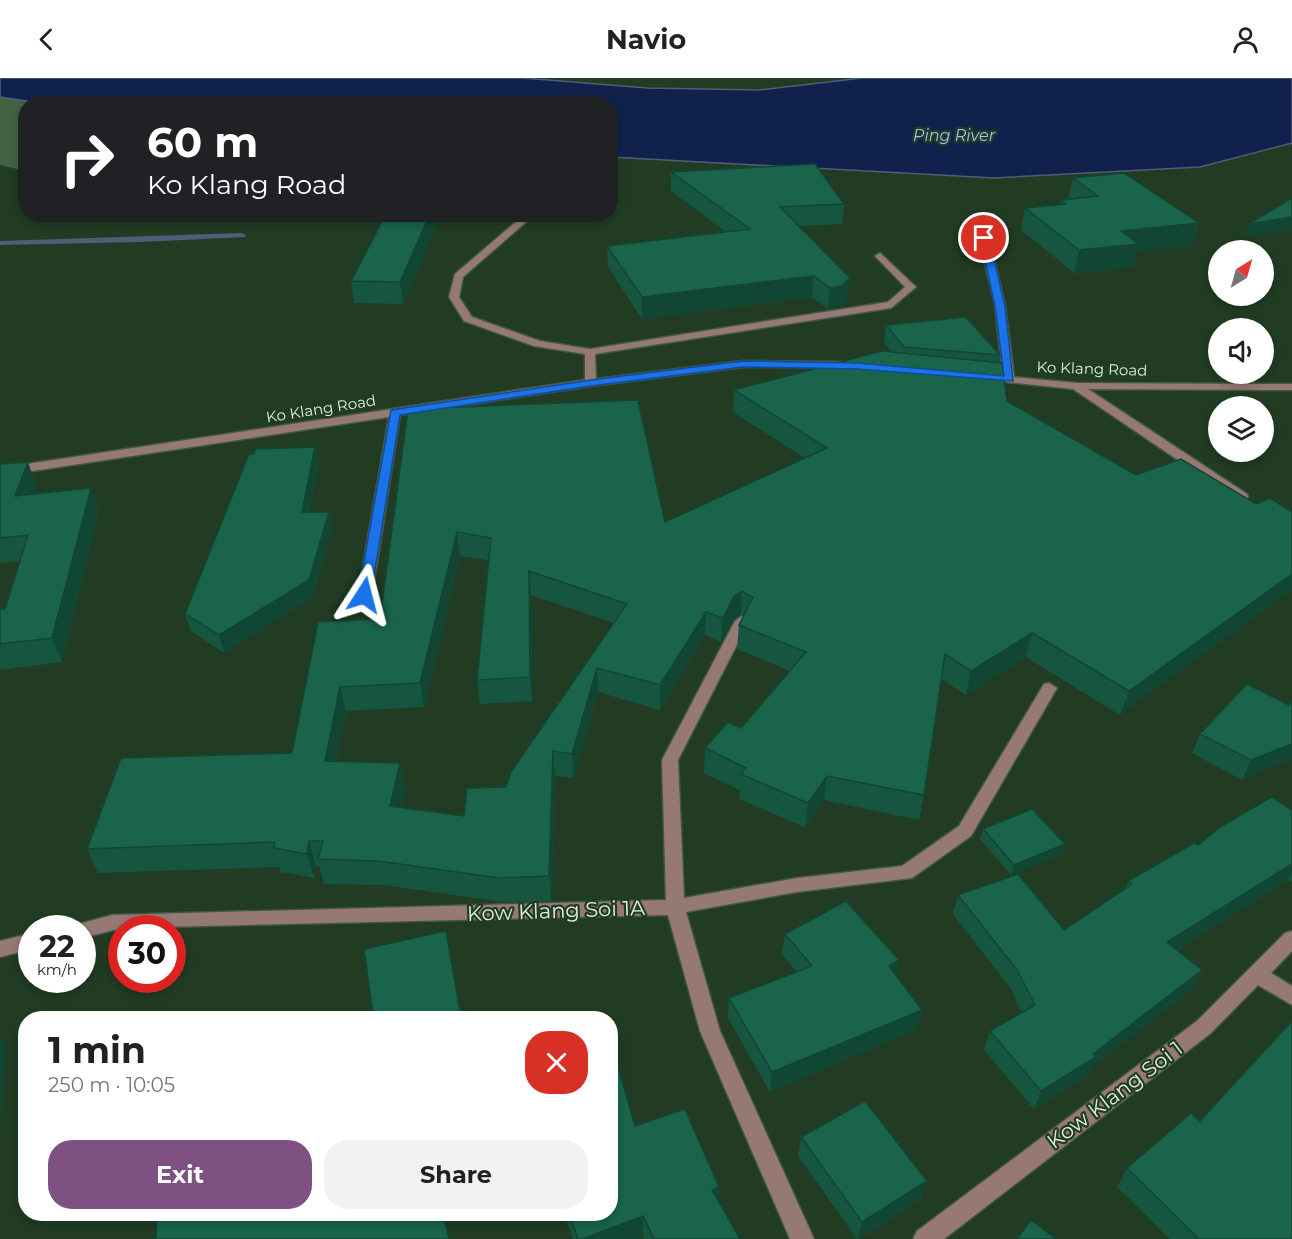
<!DOCTYPE html>
<html lang="en">
<head>
<meta charset="utf-8">
<style>
  body { margin:0; font-family:Montserrat,sans-serif; background:#f2f2f2; color:#202124; height:100vh; display:flex; flex-direction:column; font-size:22px; white-space:nowrap }
  * { box-sizing:border-box; margin:0 }
  p { font-size:20px; color:#757577 }
  .icon { flex:none; width:33px; height:33px; fill:none; stroke:currentColor; stroke-width:2; stroke-linecap:round; stroke-linejoin:round }
  .map { position:relative; flex:1; overflow:hidden }
  .sheet { position:absolute; left:18px; top:933px; width:600px; height:210px; display:flex; flex-direction:column; background:#fff; border-radius:24px; box-shadow:0 3px 9px #0003 }
  .sheet>* { flex:none }
  .banner { position:absolute; left:18px; top:18px; width:600px; height:126px; border-radius:24px; box-shadow:0 3px 9px #0003; background:#202124; color:#fff; overflow:hidden }
  .needle { width:39px; rotate:37deg }
  .fabs { position:absolute; left:1208px; top:162px; display:grid; gap:12px }
  .fabs a { display:grid; place-items:center; width:66px; height:66px; border-radius:50%; background:#fff; box-shadow:0 3px 9px #0003; font-size:30px }
  .speed { position:absolute; left:18px; top:837px; display:flex; gap:12px; font-size:30px; font-weight:700; text-align:center }
  .speed>* { display:grid; place-content:center; width:78px; height:78px; border-radius:50%; background:#fff; box-shadow:0 3px 9px #0003; line-height:1 }
  .speed small { font-size:15px; font-weight:400 }
  .speed .limit { border:9px solid #d22; background:#fff; color:#111 }
  .pin { position:absolute; display:grid; place-items:center; width:51px; height:51px; color:#fff; margin:-26px; border:3px solid #fff; border-radius:50%; box-shadow:0 2px 6px #0007 }
  .me { position:absolute; width:66px; margin:-33px; rotate:9deg; stroke-linejoin:round; filter:drop-shadow(0 0 4px #0008) }
  .turn { display:flex; align-items:center; gap:21px; height:126px; padding:0 30px; font-size:27px }
  .turn .icon { width:78px; height:78px; stroke-width:2.5 }
  .turn b { display:block; font-size:42px; line-height:51px }
  .round { display:grid; place-items:center; flex:none; width:63px; height:63px; border-radius:24px; background:#f2f2f2 }
  .headline { display:flex; align-items:center; justify-content:space-between; height:102px; padding:0 30px }
  h1 { font-size:36px; font-weight:700; line-height:45px }
  .action { display:flex; gap:12px; margin-top:auto; padding:12px 30px }
  .action a { flex:1; height:69px; border-radius:24px; background:#7e5182; color:#fff; font-size:24px; font-weight:700; line-height:69px; text-align:center }
  .action a+a { background:#f2f2f2; color:#202124 }
  header { display:flex; justify-content:space-between; align-items:center; height:78px; padding:0 30px; background:#fff; font-size:27px; font-weight:700 }
  .map>svg:first-child { display:block }
  .green { fill:#426244 }
  .water { fill:#10214c; stroke:#4e5e78; stroke-width:1.5 }
  .lines { fill:none; stroke-linecap:round; stroke-linejoin:round }
  .stream { fill:#4e5e78; fill-rule:evenodd }
  .minor-casing { stroke:#3f5841; stroke-width:3 }
  .minor { fill:#967875; fill-rule:evenodd }
  .wall { fill:#165640; fill-rule:evenodd }
  .shaded-wall { fill:#124634 }
  .building { fill:#19644a; stroke:#124634; stroke-width:1.5; fill-rule:evenodd }
  .route { fill:#1a73e8; stroke:#114b97; stroke-width:1.5 }
  .labels { text-anchor:middle; stroke-width:4.5; stroke-linejoin:round; paint-order:stroke }
  .far-street-label { font-size:15px; fill:#ddeddd; stroke:#213c23 }
  .far-water-label { font-size:16px; font-style:italic; fill:#a2befa; stroke:#213c23 }
  .near-street-label { font-size:21px; fill:#ddeddd; stroke:#213c23 }
</style>
</head>
<body>
<header><svg class="icon" aria-label="back" viewBox="0 0 24 24"><path d="M15 5l-7 7 7 7"/></svg>Navio<svg class="icon" aria-label="person" viewBox="0 0 24 24"><circle cx="12" cy="8" r="4"/><path d="M4 21q1-7 8-7t8 7"/></svg></header>
<div class="map">
<svg width="1292" height="1161" viewBox="0 0 1292 1161">
  <rect width="100%" height="100%" fill="#213c23"/>
  <path class="green" d="M0,19L47,25L26,26L25,93L0,87Z"/>
  <path class="water" d="M0,0H523L647,10L759,12L862,0H1292V65L1200,89L994,100L611,79L610,26H47L0,19Z"/>
  <g class="lines">
    <path class="stream" d="M242,155L246,157L245,159L141,164L0,167V163Z"/>
    <g class="minor-casing">
      <path id="minor" d="M525,136H535L463,199L459,219L472,239L540,263L590,271L888,224L905,209L877,180L875,178L880,175L916,209L891,230L595,276L596,301L743,283L849,284L854,287L853,289H743L591,308L400,337L372,517L385,536L378,541L373,539L358,517L389,339L0,398V390L585,302V276L534,268L464,243L449,219L455,196Z
        M984,157L989,160L1005,227L1014,299L1077,305L1292,306V312L1088,311L1247,416L1248,419L1247,422H1237L1073,311L979,301V297L1003,298L995,227L979,160Z
        M742,538L749,543L678,682L684,820L797,800L902,788L959,748L1044,606L1049,605L1057,610L971,758L912,800L797,814L686,834L720,953L814,1161H790L700,953L668,837L122,850L82,860V850H73L75,847L112,837L666,822L662,682L735,543Z
        M1292,853V873L1271,895L1292,908V927L1258,907L1211,955L944,1161H913L917,1153L1197,943L1285,855Z
        M32,855V871L0,879V863Z"/>
    </g>
    <use href="#minor" class="minor"/>
  </g>
  <path class="wall" d="M671,94L844,126L842,146L799,148L847,221L840,229L828,231L812,219L642,241L608,189L607,168L726,154L671,113Z
    M1073,100L1199,145L1192,167L1137,173L1133,189L1074,195L1021,152L1025,130L1060,127L1061,122L1068,121Z
    M386,136H441L403,226L354,225L351,203Z
    M886,247L1000,277L999,284L1007,323L1136,397L1256,426L1120,637L1026,579L966,617L941,601L924,717L919,742L824,722L805,749L739,721L740,712L704,695L705,670L741,650L790,593L737,571L739,547L743,538L741,536L733,542L721,564L705,557L660,632L598,614L573,700L555,698L551,823L502,824L383,807L324,806L319,788H316L314,800L281,794L279,789L98,795L87,771L292,675L380,541L408,331L665,444L805,380L733,334L734,312L892,274L884,264ZM460,478L488,482L477,602L480,626L532,623L531,517L614,545L506,709L464,738L400,729L405,709L400,685L336,683L346,633L424,629Z
    M315,369L319,385L309,434H329L332,451L313,519L224,575L191,553L185,536Z
    M0,386L36,407L33,416L91,410L99,433L62,584L0,592V531H5L20,483L0,485Z
    M1289,627L1242,702L1192,675L1200,656Z
    M1292,732V805L1288,802L1177,872L1202,892L1192,911L1092,989L1088,998L1034,1031L984,972L990,953L1022,935L1011,911L953,836L958,817L1064,852L1125,811L1128,803L1198,767Z
    M983,751L1065,766L1061,776L1011,797L980,761Z
    M785,856L896,897L922,932L917,951L770,1014L728,940L729,920L797,894L782,876Z
    M1200,1043L1292,1161H1170L1117,1109L1127,1090Z
    M635,1048L719,1109L718,1122L740,1161H644L643,1159L636,1161H573L564,1136H610Z
    M801,1059L921,1121L859,1161H857L798,1078Z"/>
  <path class="shaded-wall" d="M430,136H441L403,226L400,204Z
    M1292,139V152L1245,159L1249,146Z
    M1199,145L1192,167L1137,173L1133,189L1074,195L1079,172L1121,153Z
    M814,198L812,219L642,241V219Z
    M850,200L847,221L840,229L828,231L830,210Z
    M315,369L319,385L306,451L302,434Z
    M28,384L36,407L24,441L15,418Z
    M91,410L99,433L62,584L52,560Z
    M329,434L332,451L313,519L224,575L219,557Z
    M457,454L460,478L424,629L420,605Z
    M529,493L531,517L532,623L530,599Z
    M1292,496V512L1120,637L1129,613Z
    M742,513L741,536L733,542L721,564L723,540L734,518Z
    M706,534L705,557L660,632V607Z
    M1032,555L1026,579L966,617L971,593Z
    M597,590L598,614L573,700L572,676Z
    M340,609L346,633L331,708L325,683Z
    M1292,666V681L1242,702L1251,682Z
    M553,673L555,698L551,823L549,798Z
    M400,685L405,709L394,752L390,728Z
    M827,698L824,722L805,749L808,725Z
    M309,763L316,788L314,800L307,776Z
    M1065,766L1061,776L1011,797L1014,787Z
    M1292,786V794L1288,802L1159,883L1167,864Z
    M899,882L895,902L889,888Z
    M1202,892L1192,911L1092,989L1088,998L1034,1031L1041,1013L1093,976Z
    M922,932L917,951L770,1014L772,994Z
    M0,959L5,967L0,1064Z
    M927,1103L921,1121L858,1161L862,1144Z
    M719,1109L717,1130L712,1112Z
    M643,1138V1159L636,1161H582Z"/>
  <path class="building" d="M815,86L844,126L780,129L850,200L842,208L830,210L814,198L642,219L607,168L750,151L671,94Z
    M1124,95L1199,145L1121,153L1139,166L1079,172L1025,130L1066,126L1061,122L1098,118L1073,100Z
    M1292,120V139L1249,146Z
    M386,136H430L400,204L351,203Z
    M966,239L1000,277L904,269L886,247Z
    M882,273L1002,285L1007,323L1136,397L1181,381L1256,426L1270,420L1292,434V496L1129,613L1032,555L971,593L945,576L924,717L827,698L808,725L741,696L746,690L705,670L728,644L741,650L806,574L739,547L753,519L742,513L734,518L723,540L706,534L660,607L597,590L572,676L553,673L549,798L499,800L378,783L318,781L323,763H309L307,776L274,770L275,764L87,771L121,680L292,675L318,544L380,541L408,331L638,322L665,444L827,370L734,312ZM457,454L491,460L477,602L530,599L529,493L627,526L511,694L506,709L467,710L464,738L390,728L400,685L325,683L340,609L420,605Z
    M315,369L302,434H329L309,502L219,557L185,536L249,376H254L255,371Z
    M28,384L15,418L91,410L52,560L0,566V531H5L28,457L0,460V386Z
    M1247,606L1289,627L1292,622V666L1251,682L1200,656Z
    M1272,719L1292,732V786L1167,864L1202,892L1093,976L1096,979L1041,1013L990,953L1035,927L1017,892L958,817L1018,796L1064,852L1132,806L1128,803L1194,765L1198,767L1220,749Z
    M1032,731L1065,766L1014,787L983,751Z
    M846,823L899,882L889,888L922,932L772,994L729,920L812,888L785,856Z
    M446,853L459,928L463,940H364L363,939L373,936L364,871Z
    M96,935L148,936L146,940H94Z
    M1292,943V1161H1199L1127,1090L1191,1035L1200,1043Z
    M615,979L635,1048L685,1031L719,1109L712,1112L740,1161H654L643,1138L582,1161H578L569,1136H610V980Z
    M865,1023L927,1103L862,1144L801,1059Z
    M157,1136H443L449,1161H150L156,1160Z
    M1031,1142L1056,1161H1017Z"/>
  <path class="route" d="M984,158L989,160L1005,228L1013,303L857,291L743,289L591,308L400,337L371,517L364,521L358,517L391,332L591,302L743,283L857,285L1004,298L995,228L980,160Z"/>
  <g class="labels">
    <g class="far-street-label">
      <text transform="translate(1092 291) rotate(2)" y="5">Ko Klang Road</text>
      <text transform="translate(321 331) rotate(-9)" y="5">Ko Klang Road</text>
    </g>
    <g class="far-water-label">
      <text x="954" y="63">Ping River</text>
    </g>
    <g class="near-street-label">
      <text transform="translate(556 833) rotate(-2)" y="7">Kow Klang Soi 1A</text>
      <text transform="translate(1115 1017) rotate(-37)" y="7">Kow Klang Soi 1</text>
    </g>
  </g>
</svg>
<div class="fabs">
<a><svg class="needle" viewBox="-14 -14 28 28"><path d="M0-13l5 13h-10z" fill="#e53935"/><path d="M0 13l5-13h-10z" fill="#757577"/></svg></a>
<a><svg class="icon" aria-label="sound" viewBox="0 0 24 24"><path d="M4 9h4l5-4v14l-5-4H4zM17 9q2 3 0 6"/></svg></a>
<a><svg class="icon" aria-label="layers" viewBox="0 0 24 24"><path d="M12 4l9 5-9 5-9-5zM3 14l9 5 9-5"/></svg></a>
</div>
<div class="speed"><div>22<small>km/h</small></div><div class="limit">30</div></div>
<div class="pin" style="left:984px;top:160px;background:#d93025"><svg class="icon" aria-label="arrive" viewBox="0 0 24 24"><path d="M6 21V4h12l-3 4 3 4H6"/></svg></div>
<svg class="me" style="left:364px;top:517px" viewBox="-20 -20 40 40"><path d="M0-17L14 15 0 8-14 15z" fill="#1a73e8" stroke="#fff" stroke-width="4"/></svg>
<div class="banner">
<div class="turn"><svg class="icon" aria-label="right" viewBox="0 0 24 24"><path d="M7 20v-9h11M14 6l5 5-5 5"/></svg><div><b>60 m</b>Ko Klang Road</div></div>
</div>
<section class="sheet">
<div class="headline"><div><h1>1 min</h1><p>250 m · 10:05</p></div><a class="round" style="background:#d93025;color:#fff"><svg class="icon" aria-label="close" viewBox="0 0 24 24"><path d="M6 6l12 12M18 6L6 18"/></svg></a></div>
<div class="action"><a>Exit</a><a>Share</a></div>
</section>
</div>
</body>
</html>
